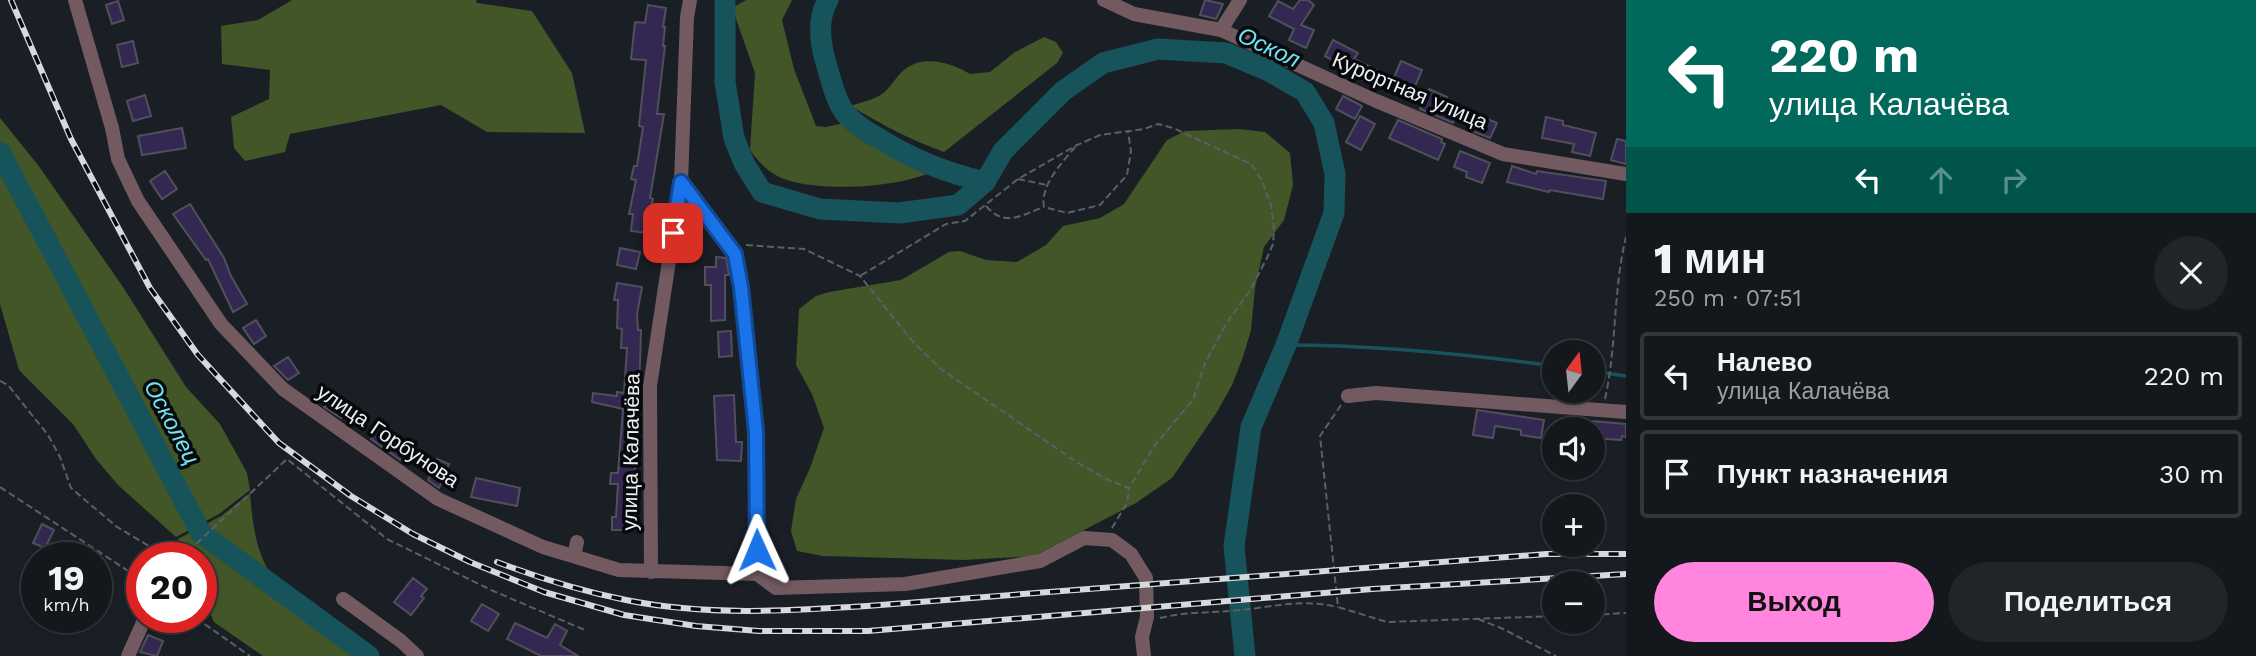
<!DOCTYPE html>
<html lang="ru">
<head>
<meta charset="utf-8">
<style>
  body { margin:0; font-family:"Work Sans",sans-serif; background:#212429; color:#f1f3f6; height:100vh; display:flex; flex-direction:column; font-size:26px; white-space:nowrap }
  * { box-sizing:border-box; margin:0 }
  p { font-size:23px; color:#9d9fa3 }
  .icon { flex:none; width:38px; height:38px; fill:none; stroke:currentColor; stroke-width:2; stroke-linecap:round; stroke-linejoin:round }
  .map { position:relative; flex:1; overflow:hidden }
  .sheet { display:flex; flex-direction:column; background:#14171c; width:630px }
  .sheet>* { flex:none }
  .top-card { background:#00695c; color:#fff; overflow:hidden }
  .needle { width:46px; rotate:15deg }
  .buttons { position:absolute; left:1542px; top:340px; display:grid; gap:14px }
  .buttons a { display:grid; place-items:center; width:63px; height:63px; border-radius:50%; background:#14171c; box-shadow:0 2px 5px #0004,0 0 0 2px #33363b; font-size:35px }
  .speed { position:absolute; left:21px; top:542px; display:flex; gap:14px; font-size:35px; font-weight:700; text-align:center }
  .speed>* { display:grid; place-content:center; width:91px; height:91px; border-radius:50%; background:#14171c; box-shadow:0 2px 5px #0004,0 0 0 2px #33363b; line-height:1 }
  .speed small { font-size:18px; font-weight:400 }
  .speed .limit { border:10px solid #d22; background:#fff; color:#111 }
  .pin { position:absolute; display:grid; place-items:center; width:60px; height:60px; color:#fff; margin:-30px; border-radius:14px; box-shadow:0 4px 10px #0006 }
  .me { position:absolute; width:77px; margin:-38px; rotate:359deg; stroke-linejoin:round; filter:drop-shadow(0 0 5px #0008) }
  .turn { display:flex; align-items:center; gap:24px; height:147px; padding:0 28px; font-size:32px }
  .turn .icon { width:91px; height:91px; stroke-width:2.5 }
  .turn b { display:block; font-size:49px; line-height:60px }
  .lanes { display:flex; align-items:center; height:66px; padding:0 28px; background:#0003; justify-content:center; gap:35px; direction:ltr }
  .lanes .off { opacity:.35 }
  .round { display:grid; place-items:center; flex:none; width:74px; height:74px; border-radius:37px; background:#212429 }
  .head { display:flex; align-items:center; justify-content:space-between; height:119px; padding:0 28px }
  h1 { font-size:42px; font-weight:800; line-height:52px }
  .primary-button { display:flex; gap:14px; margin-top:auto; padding:14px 28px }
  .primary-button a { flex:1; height:80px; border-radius:42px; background:#ff85de; color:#111; font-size:28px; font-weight:800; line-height:80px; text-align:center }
  .primary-button a+a { background:#212429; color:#f1f3f6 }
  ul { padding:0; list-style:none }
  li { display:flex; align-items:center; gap:21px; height:88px; margin:0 14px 10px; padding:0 14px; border:4px solid #33363b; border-radius:7px }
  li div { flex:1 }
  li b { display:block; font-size:26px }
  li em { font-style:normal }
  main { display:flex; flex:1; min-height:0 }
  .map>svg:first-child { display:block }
  .forest { fill:#425627 }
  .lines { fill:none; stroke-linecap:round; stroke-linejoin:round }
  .stream { stroke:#17535a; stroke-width:3.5 }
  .river { stroke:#17535a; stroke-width:21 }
  .building { fill:#322852; stroke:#51505a; stroke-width:2 }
  .path { stroke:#5b6066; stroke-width:2; stroke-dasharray:7 3.5; stroke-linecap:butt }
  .minor { stroke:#735a61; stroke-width:14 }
  .rail-casing { stroke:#d6dadf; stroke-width:6 }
  .rail { stroke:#07090c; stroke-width:3.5; stroke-dasharray:10; stroke-linecap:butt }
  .route-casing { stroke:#114b97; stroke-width:18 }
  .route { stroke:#1a73e8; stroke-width:12 }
  .labels { text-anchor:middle; stroke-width:7; stroke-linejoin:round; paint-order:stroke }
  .street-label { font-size:21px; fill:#eceff4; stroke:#07090c }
  .water-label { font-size:23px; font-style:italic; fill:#72e4f2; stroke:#07090c }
</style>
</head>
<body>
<main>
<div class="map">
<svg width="1626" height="656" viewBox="0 0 1626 656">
  <rect width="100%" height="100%" fill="#1a1f26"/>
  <path class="forest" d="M292,0H476L477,3L532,11L572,73L585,133L487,132L441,105L290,134L285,152L245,161L234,148L231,117L269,99L270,70L222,64L221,26L258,20Z
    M746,0H792L782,20L794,69L816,126L826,127L844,123C874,142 903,157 937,169C905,188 822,192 787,180C771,175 760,164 750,150L755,73L734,13V7Z
    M1044,37L1056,42L1063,53L1057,63L944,152C911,140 882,125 851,106C861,102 874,100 882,94C891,88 896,76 904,70C923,54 952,63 970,74L990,72L1015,52Z
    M0,118L38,165L123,287L186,387L220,424L247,473L250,490L219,514L176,537L118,485L96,459L73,424L19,370L0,304Z
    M1239,129L1265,132L1290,153L1293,185L1284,220L1264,247L1255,288L1251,330L1243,357L1232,385L1217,412L1172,478L1136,503L1034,556L963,560L823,556L797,551L791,531L796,499L810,468L824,428L812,394L796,365L799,309L816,296L829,292L901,280L949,252L960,251L986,260L1017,262L1046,245L1063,226L1100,218L1124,204L1167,140L1185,131Z
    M250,493C252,518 255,546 267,568C285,602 344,633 377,656H263L214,622L201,594V558H186L178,539L221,516Z"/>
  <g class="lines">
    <path class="stream" d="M1286,345C1376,345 1465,354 1554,366
      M1592,371L1626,376"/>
    <path class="river" d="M725,0V82L734,138L744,163L762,192L820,209L899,213L958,205L985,182L1003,151L1063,91L1103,63L1158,49L1226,53L1269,71L1305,92L1324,123L1335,174L1334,213L1286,345L1251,427L1234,546L1245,656
      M828,0C817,19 820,43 826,63C831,80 835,99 845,113C855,125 867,132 880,139C913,160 947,173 985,182
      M0,152L201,533L369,656"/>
  </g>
  <path class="building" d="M1205,0L1223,4L1216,19L1200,15Z
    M1300,0H1308L1314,5L1301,25L1314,30L1306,48L1289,40L1294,29L1269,16L1278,1L1293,9Z
    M118,1L124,20L112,24L106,5Z
    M648,5L666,8L663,27H665L663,46H665L657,114H664L650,198L653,199L646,233L631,231L633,214H629L636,180L631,179L634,166H637L643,127L639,126L646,60L631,59L635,22L645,23Z
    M1333,40L1358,53L1354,59L1379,71L1373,85L1360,79L1361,76L1325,56Z
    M133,41L138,63L122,67L117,45Z
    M1401,61L1422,70L1413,91L1392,82Z
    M1429,89L1447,97L1443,105L1458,110L1453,123L1420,109Z
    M145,95L151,116L133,121L127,101Z
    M1343,96L1362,106L1355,119L1336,109Z
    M1476,114L1497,123L1490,138L1469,130Z
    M1360,116L1375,124L1361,150L1346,142Z
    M1546,117L1563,121V125L1596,133L1590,156L1572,152L1574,144L1542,138Z
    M1398,120L1442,139L1441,142L1445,144L1438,160L1389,138Z
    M182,128L186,148L142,155L138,136Z
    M1617,139L1626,141V164L1611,160Z
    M1460,151L1490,163L1482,183L1466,177L1467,172L1454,167Z
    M1512,166L1536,174L1537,171L1606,181L1603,199L1550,190L1549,192L1507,182Z
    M165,171L177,189L162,199L150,181Z
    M190,204L224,258L231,276L247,304L233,312L208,259L206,260L173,214Z
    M620,248L640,252L636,269L617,265Z
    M716,257L726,258L729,275H725V320L711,321V285H705V267H716Z
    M617,283L642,287L637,314L638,330H641L639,394L632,454H635V482L640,483L639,496L629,495V518H639L638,530H612V517H616L618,484H610L611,473H618L623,409L592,402L593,393L617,396V392L624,393L627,348H621L622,329L617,328L618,300H614Z
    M256,320L266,336L254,344L243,328Z
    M731,331L732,356L719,357L718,332Z
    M288,357L299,373L288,380L274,366Z
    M734,395L736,442H742L741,461L717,460L714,396Z
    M333,396L348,409L341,418L324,407Z
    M1477,410L1544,420L1541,438L1521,435V430L1495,426L1493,438L1473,435Z
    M1592,421L1626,424V437L1622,436L1621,440L1592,438Z
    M378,430L392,442L391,444L411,456L406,464L371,439Z
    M437,459L449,464L439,488L428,480Z
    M476,478L520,488L517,506L471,497Z
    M42,524L54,530L45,548L33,543Z
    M413,578L427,589L421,596L424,598L411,615L394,602Z
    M482,604L499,614L488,631L471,621Z
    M515,623L547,638L555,624L567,631L560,645L578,656H541L507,639Z
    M148,635L163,641L157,656L140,652Z"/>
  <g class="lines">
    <path class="path" d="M1075,147C1062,163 1040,185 1044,207L1067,213L1100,205L1127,175L1131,151L1128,132
      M1018,179L1047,185
      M986,206C1004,227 1021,216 1043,207
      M746,245L804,249L860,276L914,343L941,369L1075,461L1108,480L1129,488L1155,445L1193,400L1205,363L1226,324L1249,292L1267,258L1273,244L1274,230L1271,205L1262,181L1251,164L1173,128L1158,124L1144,129L1100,135L1075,146L1018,179L965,221L946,224L860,276
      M0,381L8,385L48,435L60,457L71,488L117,527L154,549L159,558
      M1605,399C1617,345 1613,290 1626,237
      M1341,405L1320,436L1338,607L1387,622L1554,616
      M0,487L142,580
      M1112,528L1127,503L1129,489
      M181,558L287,459L387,539L491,590L587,631
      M1592,615L1626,613
      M196,618L250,656
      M1160,618C1184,612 1207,613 1230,611C1270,608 1297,598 1338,607
      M1478,619L1501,628L1556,656"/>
    <path class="minor" d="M75,0L112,128L118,159L138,201L221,324L283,389L438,499L543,547L619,570L757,574L776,588L905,584L1040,561L1084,538L1112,540L1131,554L1146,578L1147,617L1142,637L1144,656
      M1104,0L1134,14L1221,30L1374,100L1503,154L1626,174
      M1221,30L1240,0
      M681,182L735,254L741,287L756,432L757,574
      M1348,396L1376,393L1626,412
      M574,556L577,542
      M651,572L650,386L681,182L687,17L690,0
      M343,599L401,641L417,656
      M128,656L145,618"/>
    <g class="rail-casing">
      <path id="rail" d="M11,0L71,139L150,288L198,355L279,443L351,496L413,534L470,562L544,592L624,615L696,626L759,631H868L1372,589L1626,574
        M497,562C539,578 581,591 626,600C705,616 787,611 867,606L1547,554H1626"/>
    </g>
    <use href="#rail" class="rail"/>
  </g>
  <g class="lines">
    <g class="route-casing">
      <path id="route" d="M673,233L681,182L735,254L741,287L756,432L757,550"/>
    </g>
    <use href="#route" class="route"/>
  </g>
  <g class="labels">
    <g class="street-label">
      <text transform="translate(1410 91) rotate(23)" y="7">Курортная улица</text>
      <text transform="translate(388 436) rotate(34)" y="7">улица Горбунова</text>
      <text transform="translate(631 452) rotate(-89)" y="7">улица Калачёва</text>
    </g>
    <g class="water-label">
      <text transform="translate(1269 47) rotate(25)" y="8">Оскол</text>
      <text transform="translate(172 422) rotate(62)" y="8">Осколец</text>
    </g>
  </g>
</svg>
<div class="buttons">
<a><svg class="needle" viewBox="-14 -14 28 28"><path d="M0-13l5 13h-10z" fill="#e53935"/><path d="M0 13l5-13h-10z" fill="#9d9fa3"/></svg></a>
<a><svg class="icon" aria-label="sound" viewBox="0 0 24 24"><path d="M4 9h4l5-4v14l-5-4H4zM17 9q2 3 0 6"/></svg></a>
<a>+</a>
<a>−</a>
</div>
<div class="speed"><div>19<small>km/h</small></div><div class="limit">20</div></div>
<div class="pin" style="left:673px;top:233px;background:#d93025"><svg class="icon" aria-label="arrive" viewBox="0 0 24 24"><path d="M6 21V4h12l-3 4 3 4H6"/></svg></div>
<svg class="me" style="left:757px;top:550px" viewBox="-20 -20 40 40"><path d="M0-17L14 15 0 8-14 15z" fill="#1a73e8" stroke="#fff" stroke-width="4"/></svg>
</div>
<section class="sheet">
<div class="top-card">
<div class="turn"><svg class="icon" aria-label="left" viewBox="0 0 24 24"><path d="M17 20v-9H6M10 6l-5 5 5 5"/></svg><div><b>220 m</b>улица Калачёва</div></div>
<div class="lanes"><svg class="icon" aria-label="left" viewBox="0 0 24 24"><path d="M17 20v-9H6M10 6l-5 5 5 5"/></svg><svg class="icon off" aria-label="ahead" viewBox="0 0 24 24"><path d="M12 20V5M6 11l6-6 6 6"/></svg><svg class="icon off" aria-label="right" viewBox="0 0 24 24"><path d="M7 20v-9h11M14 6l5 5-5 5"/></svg></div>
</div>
<div class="head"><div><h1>1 мин</h1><p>250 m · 07:51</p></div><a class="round"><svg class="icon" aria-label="close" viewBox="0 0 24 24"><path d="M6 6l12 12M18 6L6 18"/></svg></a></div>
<ul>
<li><svg class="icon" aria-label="left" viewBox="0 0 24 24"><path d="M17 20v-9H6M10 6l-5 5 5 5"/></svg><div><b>Налево</b><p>улица Калачёва</p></div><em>220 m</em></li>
<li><svg class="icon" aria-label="arrive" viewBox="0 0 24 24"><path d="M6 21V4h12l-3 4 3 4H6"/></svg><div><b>Пункт назначения</b></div><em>30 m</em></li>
</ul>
<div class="primary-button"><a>Выход</a><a>Поделиться</a></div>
</section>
</main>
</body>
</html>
